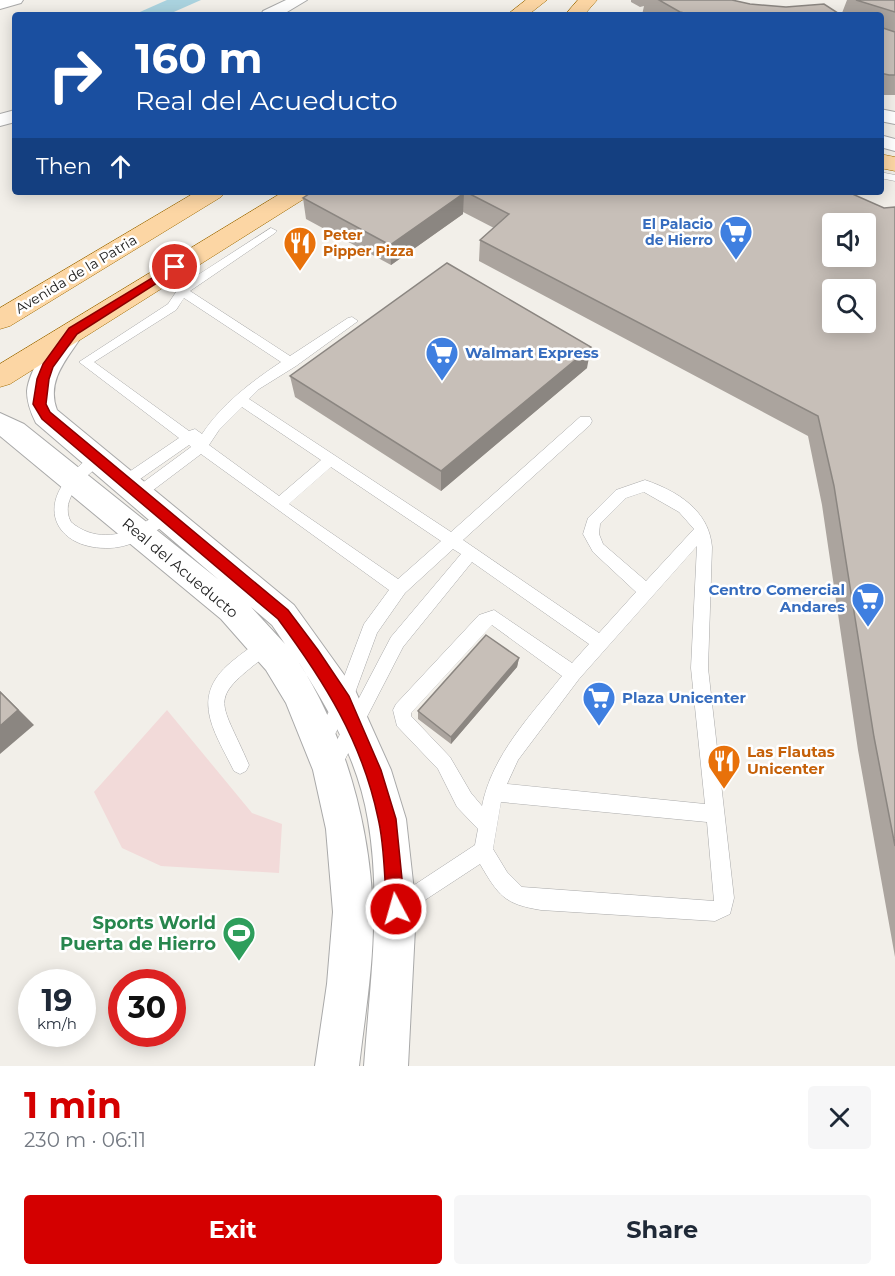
<!DOCTYPE html>
<html lang="en">
<head>
<meta charset="utf-8">
<style>
  body { margin:0; font-family:Montserrat,sans-serif; background:#f6f6f7; color:#1f2937; height:100vh; display:flex; flex-direction:column; font-size:22px; white-space:nowrap }
  * { box-sizing:border-box; margin:0 }
  p { font-size:20px; color:#747a83 }
  .icon { flex:none; width:33px; height:33px; fill:none; stroke:currentColor; stroke-width:2; stroke-linecap:round; stroke-linejoin:round }
  .map { position:relative; height:1066px; overflow:hidden }
  .drawer { display:flex; flex-direction:column; background:#fff; flex:1 }
  .drawer>* { flex:none }
  .guide { position:absolute; left:12px; top:12px; width:872px; height:183px; border-radius:6px; box-shadow:0 3px 15px #0003; background:#1a4fa0; color:#fff; overflow:hidden }
  .tools { position:absolute; left:822px; top:213px; display:grid; gap:12px }
  .tools a { display:grid; place-items:center; width:54px; height:54px; border-radius:6px; background:#fff; box-shadow:0 3px 15px #0003; font-size:30px }
  .speed { position:absolute; left:18px; top:969px; display:flex; gap:12px; font-size:30px; font-weight:700; text-align:center }
  .speed>* { display:grid; place-content:center; width:78px; height:78px; border-radius:50%; background:#fff; box-shadow:0 3px 15px #0003; line-height:1 }
  .speed small { font-size:15px; font-weight:400 }
  .speed .limit { border:9px solid #d22; background:#fff; color:#111 }
  .pin { position:absolute; display:grid; place-items:center; width:51px; height:51px; color:#fff; margin:-26px; border:3px solid #fff; border-radius:50%; box-shadow:0 2px 6px #0007 }
  .me { position:absolute; width:66px; margin:-33px; rotate:354deg; stroke-linejoin:round; filter:drop-shadow(0 0 4px #0008) }
  .turn { display:flex; align-items:center; gap:21px; height:126px; padding:0 24px; font-size:27px }
  .turn .icon { width:78px; height:78px; stroke-width:2.5 }
  .turn b { display:block; font-size:42px; line-height:51px }
  .then { display:flex; align-items:center; height:57px; padding:0 24px; background:#0003; gap:12px; font-size:22px }
  .round { display:grid; place-items:center; flex:none; width:63px; height:63px; border-radius:6px; background:#f6f6f7 }
  .headline { display:flex; align-items:center; justify-content:space-between; height:102px; padding:0 24px }
  h1 { font-size:36px; font-weight:700; line-height:45px; color:#d40000 }
  .cta { display:flex; gap:12px; margin-top:auto; padding:12px 24px }
  .cta a { flex:1; height:69px; border-radius:6px; background:#d40000; color:#fff; font-size:24px; font-weight:700; line-height:69px; text-align:center }
  .cta a+a { background:#f6f6f7; color:#1f2937 }
  .map>svg:first-child { display:block }
  .commercial { fill:#f2dad9 }
  .water { fill:#aad3df }
  .lines { fill:none; stroke-linecap:round; stroke-linejoin:round }
  .lane-casing { stroke:#a9a9a9; stroke-width:1 }
  .street-casing { stroke:#a9a9a9; stroke-width:2 }
  .primary-casing { stroke:#a06b00; stroke-width:1 }
  .lane { fill:#fff; fill-rule:evenodd }
  .street { fill:#fff; fill-rule:evenodd }
  .primary { fill:#fcd6a4; fill-rule:evenodd }
  .wall { fill:#aba49e }
  .shaded-wall { fill:#8b8681 }
  .building { fill:#c7bfb8; stroke:#8b8681; stroke-width:1.5; fill-rule:evenodd }
  .route { fill:#d40000; stroke:#8a0000; stroke-width:1.5 }
  .labels { text-anchor:middle; stroke-width:5; stroke-linejoin:round; paint-order:stroke }
  .far-shop-label { font-size:14px; font-weight:bold; fill:#366cbe; stroke:#fff; text-anchor:end }
  .far-food-label { font-size:14px; font-weight:bold; fill:#c56008; stroke:#fff; text-anchor:start }
  .far-street-label { font-size:14px; fill:#222; stroke:#fff }
  .shop-label { font-size:15px; font-weight:bold; fill:#366cbe; stroke:#fff; text-anchor:start }
  .street-label { font-size:15px; fill:#222; stroke:#fff }
  .food-label { font-size:15px; font-weight:bold; fill:#c56008; stroke:#fff; text-anchor:start }
  .near-leisure-label { font-size:18px; font-weight:bold; fill:#27864d; stroke:#fff; text-anchor:end }
</style>
</head>
<body>
<div class="map">
<svg width="895" height="1066" viewBox="0 0 895 1066">
  <rect width="100%" height="100%" fill="#f2efe9"/>
  <path class="commercial" d="M167,710L252,813L282,824L279,873L161,866L122,848L94,792Z"/>
  <path class="water" d="M167,0H201L167,15H133Z"/>
  <g class="lines">
    <g class="lane-casing">
      <path id="lane" d="M880,172L895,175V181L880,178Z
        M271,228L277,231L275,233L190,291L290,356L348,318L352,317L358,321L296,366L259,389L249,399L451,532L580,417H590L592,421L590,425L463,540L599,633L636,592L593,552L583,534L588,518L616,490L645,480C677,491 709,510 712,547L708,668L734,898L730,914L715,921L541,910C504,904 499,896 480,864L396,919L353,922L346,919L343,912L346,905L353,902L393,899L475,845L478,829L457,807L438,769L397,726L393,710L396,704L479,615L494,610L572,663L589,644L472,562L403,647L339,771L333,774L327,771L324,765L327,759L391,637L461,554L453,549L405,593L377,633L352,701L329,746L323,749L317,746L314,740L336,698L364,624L389,590L201,454L144,497H134L132,493L134,489L191,447L189,445L130,486H120L118,482L120,478L179,438L79,362L168,304L176,292L156,279V273H164L182,285ZM184,298L281,362C251,382 222,404 202,434L195,429L189,431L94,362L176,310ZM242,407L321,460L279,496L209,445L219,430ZM331,467L441,541L398,579L289,504ZM644,492L679,512L694,529L646,581L603,544L599,534L600,524L626,498ZM697,546L691,668L705,804L507,784L518,760L579,679ZM492,625L562,676C531,715 492,755 482,806L471,793L450,757L411,716V713ZM501,802L707,822L714,901L522,887L507,872L493,849Z
        M98,453L105,458L103,462C87,476 58,498 71,522C92,540 119,538 142,524C150,519 158,513 167,510L172,512L174,516L172,520C153,533 134,547 110,548C59,550 35,510 73,472C80,465 89,456 98,453Z
        M266,639L272,641L274,646L272,651C206,702 219,695 249,765L246,771L240,774L234,771C213,729 188,695 235,659C244,652 255,643 266,639Z"/>
    </g>
    <g class="street-casing">
      <path id="street" d="M0,0H23L21,3L0,9Z
        M286,0H307L282,15H261L263,11Z
        M880,109L895,112V124L880,121Z
        M15,110V122L0,126V114Z
        M880,135L895,139V151L880,147Z
        M73,323L82,325L85,331C70,356 45,379 57,410L294,605L355,690L391,770L406,819L416,909L408,1066H364C370,984 382,901 368,820C359,764 331,713 301,666L298,661C345,734 370,825 373,912C374,963 365,1015 359,1066H315L327,984L333,912L326,829L313,770L286,703L266,670L221,619L0,436V413L24,424L219,580L36,423C31,413 27,403 27,391C29,371 53,328 73,323ZM251,607L272,625L285,644Z"/>
    </g>
    <g class="primary-casing">
      <path id="primary" d="M526,0H547L528,15H507Z
        M578,0H597L584,15H565Z
        M880,154L895,157V171L880,168Z
        M196,192H225L221,197L10,326L0,329V308Z
        M283,192H311L307,197L10,384L0,387V364Z"/>
    </g>
    <use href="#lane" class="lane"/>
    <use href="#street" class="street"/>
    <use href="#primary" class="primary"/>
  </g>
  <path class="wall" d="M631,0H732L750,4L839,14L842,13L847,0H895V95H880V15H642L644,6L640,7L631,2Z
    M312,192H848L884,208L895,207V957L858,750L822,505L808,436L479,261L480,240L494,228L463,212V214L391,265L306,219L303,198Z
    M587,368L441,491L295,397L290,376Z
    M519,658L517,667L451,744L418,719V711Z"/>
  <path class="shaded-wall" d="M464,193L463,214L391,265L390,245Z
    M591,347L587,368L441,491V471Z
    M519,658L517,667L451,744V737Z
    M0,691L34,725L0,754Z"/>
  <path class="building" d="M659,0H732L750,4L786,7L824,4L841,15H693L680,12Z
    M856,0H895V12Z
    M880,27L895,32V75H889L880,73Z
    M312,192H461L464,193L390,245L303,198Z
    M466,192H848L884,208L895,207V846L874,737L834,486L818,416L480,240L509,214ZM832,224H866V256H832ZM832,290H866V322H832Z
    M447,263L591,347L441,471L290,376Z
    M486,635L519,658L451,737L418,711Z
    M0,692L18,710L0,726Z"/>
  <path class="route" d="M175,264L181,267L179,269L77,334L53,367L49,379L46,404L50,412L288,610L318,650L349,696L381,770L396,819L405,909L402,916L396,918L390,916L387,909C384,879 385,847 378,818C362,741 324,681 278,619L42,419L33,404L37,379L43,364L69,328Z"/>
  <defs>
    <g id="supermarket-pin" transform="scale(1.725)"><path d="M0 17L-7.5 6A9.5 9.5 0 1 1 7.5 6Z" fill="#3f7fe0" stroke="#fff"/><path d="M-6-5.5h2.5l.6 2H6L4.5 2H-2.5L-4.4-4H-6ZM-1.5 3.2a1.3 1.3 0 1 0 .1 0ZM3 3.2a1.3 1.3 0 1 0 .1 0Z" fill="#fff"/></g>
    <g id="restaurant-pin" transform="scale(1.725)"><path d="M0 17L-7.5 6A9.5 9.5 0 1 1 7.5 6Z" fill="#e8710a" stroke="#fff"/><path d="M-5-6h1v4h1v-4h1v4h1v-4h1v5L-1.5 .5V6h-2V.5L-5-1ZM5-6V6H3V1.5H1.5Q1.5-4 5-6Z" fill="#fff"/></g>
    <g id="stadium-pin" transform="scale(1.725)"><path d="M0 17L-7.5 6A9.5 9.5 0 1 1 7.5 6Z" fill="#2e9e5b" stroke="#fff"/><path d="M0-5a6.5 5 0 1 0 0 10a6.5 5 0 1 0 0-10ZM-3.5-1.8h7v3.6h-7Z" fill="#fff"/></g>
  </defs>
  <g fill-rule="evenodd">
    <use href="#supermarket-pin" x="736" y="232"/>
    <use href="#restaurant-pin" x="300" y="243"/>
    <use href="#supermarket-pin" x="442" y="353"/>
    <use href="#supermarket-pin" x="868" y="599"/>
    <use href="#supermarket-pin" x="599" y="698"/>
    <use href="#restaurant-pin" x="724" y="761"/>
    <use href="#stadium-pin" x="239" y="933"/>
  </g>
  <g class="labels">
    <g class="far-shop-label">
      <text x="713" y="229">El Palacio<tspan x="713" dy="16">de Hierro</tspan></text>
    </g>
    <g class="far-food-label">
      <text x="323" y="240">Peter<tspan x="323" dy="16">Pipper Pizza</tspan></text>
    </g>
    <g class="far-street-label">
      <text transform="translate(76 274) rotate(-31)" y="5">Avenida de la Patria</text>
    </g>
    <g class="shop-label">
      <text x="465" y="358">Walmart Express</text>
      <text x="845" y="595" text-anchor="end">Centro Comercial<tspan x="845" dy="17">Andares</tspan></text>
      <text x="622" y="703">Plaza Unicenter</text>
    </g>
    <g class="street-label">
      <text transform="translate(180 568) rotate(40)" y="5">Real del Acueducto</text>
    </g>
    <g class="food-label">
      <text x="747" y="757">Las Flautas<tspan x="747" dy="17">Unicenter</tspan></text>
    </g>
    <g class="near-leisure-label">
      <text x="216" y="929">Sports World<tspan x="216" dy="21">Puerta de Hierro</tspan></text>
    </g>
  </g>
</svg>
<div class="tools">
<a><svg class="icon" aria-label="sound" viewBox="0 0 24 24"><path d="M4 9h4l5-4v14l-5-4H4zM17 9q2 3 0 6"/></svg></a>
<a><svg class="icon" aria-label="search" viewBox="0 0 24 24"><circle cx="10" cy="10" r="6"/><path d="M15 15l6 6"/></svg></a>
</div>
<div class="speed"><div>19<small>km/h</small></div><div class="limit">30</div></div>
<div class="pin" style="left:175px;top:267px;background:#d93025"><svg class="icon" aria-label="arrive" viewBox="0 0 24 24"><path d="M6 21V4h12l-3 4 3 4H6"/></svg></div>
<svg class="me" style="left:396px;top:909px" viewBox="-20 -20 40 40"><circle r="17" fill="#d40000" stroke="#fff" stroke-width="3"/><path d="M0-11L8 9 0 5-8 9z" fill="#fff"/></svg>
<div class="guide">
<div class="turn"><svg class="icon" aria-label="right" viewBox="0 0 24 24"><path d="M7 20v-9h11M14 6l5 5-5 5"/></svg><div><b>160 m</b>Real del Acueducto</div></div>
<div class="then">Then<svg class="icon" aria-label="ahead" viewBox="0 0 24 24"><path d="M12 20V5M6 11l6-6 6 6"/></svg></div>
</div>
</div>
<section class="drawer">
<div class="headline"><div><h1>1 min</h1><p>230 m · 06:11</p></div><a class="round"><svg class="icon" aria-label="close" viewBox="0 0 24 24"><path d="M6 6l12 12M18 6L6 18"/></svg></a></div>
<div class="cta"><a>Exit</a><a>Share</a></div>
</section>
</body>
</html>
